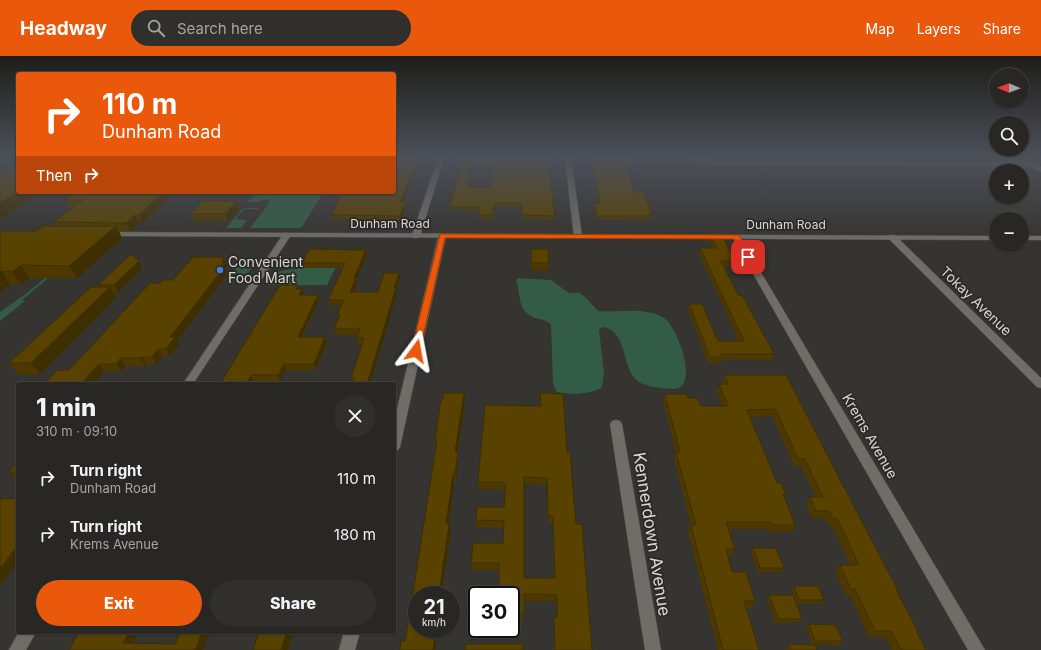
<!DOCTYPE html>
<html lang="en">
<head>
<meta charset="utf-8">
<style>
  body { margin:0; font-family:Inter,sans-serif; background:#302f2c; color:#f1f3f6; height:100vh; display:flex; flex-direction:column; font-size:15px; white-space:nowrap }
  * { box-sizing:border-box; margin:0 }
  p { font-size:13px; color:#a5a5a6 }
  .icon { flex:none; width:22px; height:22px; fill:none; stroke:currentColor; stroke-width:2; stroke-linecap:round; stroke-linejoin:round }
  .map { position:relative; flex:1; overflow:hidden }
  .sheet { position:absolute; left:16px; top:326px; width:380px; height:252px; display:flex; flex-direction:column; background:#282724; border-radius:4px; box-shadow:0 1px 3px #0004,0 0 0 1px #444441 }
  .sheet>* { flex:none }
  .guide { position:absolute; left:16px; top:16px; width:380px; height:122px; border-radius:4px; box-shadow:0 1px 3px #0004,0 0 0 1px #444441; background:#ea580c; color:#fff; overflow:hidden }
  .needle { width:26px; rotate:271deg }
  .buttons { position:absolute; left:989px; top:12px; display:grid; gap:8px }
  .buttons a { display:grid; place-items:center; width:40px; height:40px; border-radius:50%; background:#282724; box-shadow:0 1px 3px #0004,0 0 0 1px #444441; font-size:20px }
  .speed { position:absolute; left:408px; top:530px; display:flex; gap:8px; font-size:20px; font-weight:700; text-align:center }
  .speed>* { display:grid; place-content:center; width:52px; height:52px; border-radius:50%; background:#282724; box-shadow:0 1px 3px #0004,0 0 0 1px #444441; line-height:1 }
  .speed small { font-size:10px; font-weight:400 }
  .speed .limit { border:2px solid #111; border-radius:6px; background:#fff; color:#111 }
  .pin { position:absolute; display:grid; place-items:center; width:34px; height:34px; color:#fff; margin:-17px; border-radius:8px; box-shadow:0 2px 6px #0006 }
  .me { position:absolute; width:44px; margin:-22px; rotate:13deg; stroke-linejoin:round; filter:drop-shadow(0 0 3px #0008) }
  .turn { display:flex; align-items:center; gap:14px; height:84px; padding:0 20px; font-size:18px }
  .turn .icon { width:52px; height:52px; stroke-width:2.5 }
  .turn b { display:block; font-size:28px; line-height:34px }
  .then { display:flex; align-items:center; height:38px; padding:0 20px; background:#0003; gap:8px; font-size:15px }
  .round { display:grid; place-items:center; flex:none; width:42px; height:42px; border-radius:21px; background:#302f2c }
  .headline { display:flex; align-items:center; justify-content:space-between; height:68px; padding:0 20px }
  h1 { font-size:24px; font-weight:800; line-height:30px }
  .cta { display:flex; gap:8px; margin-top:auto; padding:8px 20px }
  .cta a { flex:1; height:46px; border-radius:24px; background:#ea580c; color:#fff; font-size:16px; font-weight:800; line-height:46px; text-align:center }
  .cta a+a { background:#302f2c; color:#f1f3f6 }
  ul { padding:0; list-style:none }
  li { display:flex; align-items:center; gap:12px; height:56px; padding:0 20px }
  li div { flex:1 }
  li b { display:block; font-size:15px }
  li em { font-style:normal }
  header { display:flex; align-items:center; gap:24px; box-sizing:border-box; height:56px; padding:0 20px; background:#ea580c; color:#fff }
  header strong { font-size:19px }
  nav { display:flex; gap:22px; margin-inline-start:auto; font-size:14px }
  .search { width:280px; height:36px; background:#302f2c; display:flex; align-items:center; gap:10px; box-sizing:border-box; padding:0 14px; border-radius:22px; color:#a5a5a6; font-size:15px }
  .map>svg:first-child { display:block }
  .green { fill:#325c45 }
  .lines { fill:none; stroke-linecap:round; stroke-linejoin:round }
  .street-casing { stroke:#52504d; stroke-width:1 }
  .secondary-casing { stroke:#52504d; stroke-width:1 }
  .street { fill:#6f6d68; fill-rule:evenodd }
  .secondary { fill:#6f6d68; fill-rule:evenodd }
  .wall { fill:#4d3900; fill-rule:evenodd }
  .shaded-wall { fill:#3e2e00 }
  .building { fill:#594200; stroke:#3e2e00; fill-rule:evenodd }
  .route { fill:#ea580c; stroke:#983908 }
  .shop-dot { fill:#3f7fe0; stroke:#2c2a26; stroke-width:1.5 }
  .labels { text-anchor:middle; stroke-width:3.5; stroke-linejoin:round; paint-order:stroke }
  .far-street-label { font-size:12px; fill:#d9d7d5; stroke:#2c2a26 }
  .poi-label { font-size:14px; fill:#d9d7d5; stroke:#2c2a26; text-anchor:start }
  .street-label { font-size:14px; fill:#d9d7d5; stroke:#2c2a26 }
  .near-street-label { font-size:17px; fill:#d9d7d5; stroke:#2c2a26 }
</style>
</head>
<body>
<header>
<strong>Headway</strong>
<div class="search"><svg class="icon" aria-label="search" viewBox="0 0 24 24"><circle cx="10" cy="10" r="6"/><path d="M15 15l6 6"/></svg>Search here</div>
<nav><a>Map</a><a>Layers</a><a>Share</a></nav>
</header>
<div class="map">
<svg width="1041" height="594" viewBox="0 0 1041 594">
  <rect width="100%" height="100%" fill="#363430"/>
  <path class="green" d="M256,136H322L323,137L302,171L297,172H250L267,150L269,144L265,143L258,146H248Z
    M243,152H259L257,157L259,153H244L236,163L247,164L241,172H226Z
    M84,189H88L22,244L25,245L0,265V256L27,237Z
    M342,199L327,229H268L276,216L300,212H333Z
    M251,201L259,202L244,222H229L239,208H246Z
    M518,222L551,224L569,237H579L585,241L598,255C620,257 644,250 664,262C678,271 701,335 672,333C663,332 647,331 639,326C620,314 629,274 602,271L599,274L604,317L602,331C595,338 565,340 556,335L553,326L551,269C545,262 536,264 529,259C517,250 521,236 516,225Z"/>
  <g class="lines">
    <g class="street-casing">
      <path id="street" d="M438,102H444L420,180L416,182H413L412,180Z
        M565,102H571L582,180L578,182L574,180Z
        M687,102H695L711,105L1023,106V104L1025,103L1041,111V116L1029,110L711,109L697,106Z
        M284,177H290L291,179L193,328H183Z
        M439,178H442L446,180L400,391L398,394L394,396V366Z
        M733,179H739L740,181L985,594H968L732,181Z
        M889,179H895L1041,322V332L1037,331L889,183Z
        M616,364L620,365L622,368L661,594H645L610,368L612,365Z
        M19,576H36L26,594H9Z
        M344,576H360L355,594H339Z"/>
    </g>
    <g class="secondary-casing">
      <path id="secondary" d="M105,176L996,180V184L108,180H105Z
        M1022,180H1041V184H1022Z"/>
    </g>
    <use href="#street" class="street"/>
    <use href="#secondary" class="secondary"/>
  </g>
  <path class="wall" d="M420,102L402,146H406V150L401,164L332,163L331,159L339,144H337L336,141L394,136Z
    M460,102H547L555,160V163H522V151H494L493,163H479L480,154H450V151L461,104H460ZM472,112H493L491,131H468Z
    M589,102H632L635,110L634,113H627L634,136L652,159V162H647V164L597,163L594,150V147H599L595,122Z
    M76,136H177L142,167H139L130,175H119L122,182L77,222H29L21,228H10L0,236V175H36L56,170L54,166L73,152H69L65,144Z
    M239,152L228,165H193L190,158Z
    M710,180L736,205L735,210H723L738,239L774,298L772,304L722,303L721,307H708L688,253L689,248L718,285H739L699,197L700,192H713L709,184Z
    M531,193L549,207L548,214H531Z
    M366,194L367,199L356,224L357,227L354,236H378L400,222L396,234V241L352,328L351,322L362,288H358L357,282L358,279H335L334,273L338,262L337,258L341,249H329L328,244L343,212H303L302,207Z
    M139,205L142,212L118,236H113L116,242L40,318H18L9,307L99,231L98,229Z
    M226,208V220L177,285L179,289L170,300H162L156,308H146L145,310H125L121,315H104L93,328H44L69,314L160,227L173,224Z
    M299,233H302L304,238V239L319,244L302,281L327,286L315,314H286L280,325H253L251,328H220Z
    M725,319H786L860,462L898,534L897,535L918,575L917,576L926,594H892L885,581H869L850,540H846L835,515L840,509H851L832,470H829L825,462H812L806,448L810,441H816L801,410H794L773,361L771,360L750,361L777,427L786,438L784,441L795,469L792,476H770L769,473H729L735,493L732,500H728L732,516L755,545L751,552H746L759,594H718L688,476L691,469L674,403L676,396L663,345L665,338L688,342L701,350H723L717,335L719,328H723L722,326Z
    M464,337L465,345L458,396V404L456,426H454L449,468L451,476L441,539H417L438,573L435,594H400L405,585L409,561L436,390L435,385L443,343Z
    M540,337L567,396L592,594H554V561H557L556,545H524L523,566L511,565V539L499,533V514H472L471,507L503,487L504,472L476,471V464L504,451L505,435H503V433H479L478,426L540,350ZM524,428L547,429L548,467H553L554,522H524Z
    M18,405V423H15L9,416Z
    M753,492L784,512L781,516H758L751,496Z
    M794,530L824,544L821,548L797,547L792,534Z
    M769,539L802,563L799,566L775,567L767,543Z
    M477,542V565H467V558Z
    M809,568L843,585L840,589L812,588L806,572Z
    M789,588L817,594H786Z"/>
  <path class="shaded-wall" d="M418,102H420L401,150L400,146Z
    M471,109L472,112L468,134V131Z
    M18,136H42L0,163V147Z
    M164,136H177L142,167L139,159Z
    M237,145L239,152L228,165L225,158Z
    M406,146V150L401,164L400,160Z
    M135,159L139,167L130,175L126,167Z
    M116,170L122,182L77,222L69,210Z
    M366,194L367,199L356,224L357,227L351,242L350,236L354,222Z
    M223,201L226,208V220L177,285L179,289L170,300L166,293L170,281Z
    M139,205L142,212L118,236L114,229Z
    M21,209L29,222L21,228L12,216Z
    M2,215L10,228L0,236V217Z
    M399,217L400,222L396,234V241L370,328H367L394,232Z
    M110,231L116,242L40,318L31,307Z
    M302,233L304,238L301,244L299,239Z
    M318,239L319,244L299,286L298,281Z
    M325,281L327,286L315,314L314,308Z
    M158,293L162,300L156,308L152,301Z
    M142,301L146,308L145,310L141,302Z
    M121,302L125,310L121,315L116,308Z
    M99,308L104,315L93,328H81Z
    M284,308L286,314L280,325L278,319Z
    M251,319L253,325L251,328H246Z
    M464,337L465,345L456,404L455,396Z
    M458,396V404L456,426L455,418Z
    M453,418L454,426L448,476L446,468Z
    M449,468L451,476L441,539H439Z
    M18,489V506L0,530V513Z
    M436,573H438L435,594H433Z
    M129,576H138L129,594L123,587Z
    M202,576H210L203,594H195Z
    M287,576H293L288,594H281Z"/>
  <path class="building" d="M394,102H418L400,146H406L400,160L331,159L341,141H336L339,136H394Z
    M462,102H547L555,160L522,159V147H494L493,159H479L480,151H450ZM471,109H493L491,131H468Z
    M590,102H632L635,110H626L634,136H644L652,159H647L648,160H597L594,147H600L595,119Z
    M12,113H18V136L0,147V119Z
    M76,136H164L139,159H135L126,167L54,166L83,144H65Z
    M203,145H237L225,158H190Z
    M43,170H116L69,210L21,209L12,216L2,215L0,217V175H36Z
    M710,180H722L736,205H721L738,239L743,240L774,298H721L722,301H710L689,248H702L718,285H744L700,192H717Z
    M309,193L366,194L354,222H356L350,236H378L384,217H399L394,232H396L395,235L367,328H352L354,322H351L364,282H357L360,273H334L340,258H337L344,244H328L345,207H302Z
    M531,193H548L549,207H531Z
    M131,198L139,205L114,229H98Z
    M193,201H223V213L170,281H175L166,293H158L152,301H142L141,302H121L116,308H99L81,328H44L58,314H69L150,227H160L163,224H173Z
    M280,229H298L296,233H302L299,239H318L298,281H325L314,308H284L278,319H251L246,328H220Z
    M91,231H110L31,307H9Z
    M725,319H786L860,462L898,534H896L918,575H916L926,594H901L891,575H875L855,533H851L840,509H859L837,462H833L829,455H816L810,441H823L805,403H798L776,354L774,353L747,354L777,427H781L786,438H783L795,469H774L772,466H726L735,493H726L732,516H746L755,545H744L759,594H723L691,469H696L676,396H680L665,338H687L688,342H698L701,350H728L719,328H728Z
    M443,337H464L455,396H458L455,418H453L446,468H449L439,539H417V573H436L433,594H400L401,585H405L409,561L437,385H435L441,342L443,343Z
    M540,337L563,338L567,396H570L576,468H582L592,594H555L554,561H557V539L524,538V559H511V539H482V532L499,533V507H471L473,487H503L504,465L476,464L477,451H504L506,428H503V426H478L485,349L541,350ZM524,421L547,422L548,460H553L555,522H524Z
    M18,405V416H9Z
    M18,442V489L0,513V443Z
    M753,492H776L784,512H760Z
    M794,530H818L824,544H799Z
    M769,539H793L802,563H778Z
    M468,542H477V559L467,558Z
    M809,568L835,569L843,585H815Z
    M79,576H129L123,587L175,588L181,576H202L195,594H69Z
    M259,576H287L281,594H253Z
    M466,588H523V594H465Z
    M789,588L815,589L817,594H791Z"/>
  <linearGradient id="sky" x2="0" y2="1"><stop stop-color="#1e1d1a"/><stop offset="0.55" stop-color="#4c5059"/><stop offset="1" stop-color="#4c5059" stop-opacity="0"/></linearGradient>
  <rect width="1041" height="185" fill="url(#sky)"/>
  <path class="route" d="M440,178L736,179H739L752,201L748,203H746L734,183L445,182L420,295L416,298L411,295Z"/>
  <circle class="shop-dot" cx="220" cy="214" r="4"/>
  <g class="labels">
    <g class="far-street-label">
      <text x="390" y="172">Dunham Road</text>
      <text x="786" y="173">Dunham Road</text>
    </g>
    <g class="poi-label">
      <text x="228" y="211">Convenient<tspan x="228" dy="16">Food Mart</tspan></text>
    </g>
    <g class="street-label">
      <text transform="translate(976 245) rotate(44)" y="5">Tokay Avenue</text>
      <text transform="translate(870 380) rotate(60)" y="5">Krems Avenue</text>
    </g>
    <g class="near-street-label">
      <text transform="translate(652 478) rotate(81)" y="6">Kennerdown Avenue</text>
    </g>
  </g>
</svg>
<div class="buttons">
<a><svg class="needle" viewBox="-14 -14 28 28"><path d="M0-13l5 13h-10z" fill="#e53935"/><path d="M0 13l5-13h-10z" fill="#a5a5a6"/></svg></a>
<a><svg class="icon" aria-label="search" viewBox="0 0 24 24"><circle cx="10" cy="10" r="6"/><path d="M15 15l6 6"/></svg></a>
<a>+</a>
<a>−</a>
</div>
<div class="speed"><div>21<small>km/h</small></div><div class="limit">30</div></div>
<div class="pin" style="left:748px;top:201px;background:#d93025"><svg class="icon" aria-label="arrive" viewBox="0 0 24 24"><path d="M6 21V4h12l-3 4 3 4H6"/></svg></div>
<svg class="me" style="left:416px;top:295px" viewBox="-20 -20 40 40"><path d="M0-17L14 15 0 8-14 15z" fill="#ea580c" stroke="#fff" stroke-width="4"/></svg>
<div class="guide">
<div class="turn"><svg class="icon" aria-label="right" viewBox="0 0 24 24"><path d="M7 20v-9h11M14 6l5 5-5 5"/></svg><div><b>110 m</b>Dunham Road</div></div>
<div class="then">Then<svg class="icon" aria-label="right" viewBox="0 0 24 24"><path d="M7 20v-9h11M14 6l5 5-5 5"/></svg></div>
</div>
<section class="sheet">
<div class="headline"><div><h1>1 min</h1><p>310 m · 09:10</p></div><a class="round"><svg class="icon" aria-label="close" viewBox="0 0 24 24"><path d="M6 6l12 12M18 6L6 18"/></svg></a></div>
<ul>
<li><svg class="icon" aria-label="right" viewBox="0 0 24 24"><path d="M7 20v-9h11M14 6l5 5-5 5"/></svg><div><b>Turn right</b><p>Dunham Road</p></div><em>110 m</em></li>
<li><svg class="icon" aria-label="right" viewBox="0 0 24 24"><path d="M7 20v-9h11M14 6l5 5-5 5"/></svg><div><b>Turn right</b><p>Krems Avenue</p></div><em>180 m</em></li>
</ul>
<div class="cta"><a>Exit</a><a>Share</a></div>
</section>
</div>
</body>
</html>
